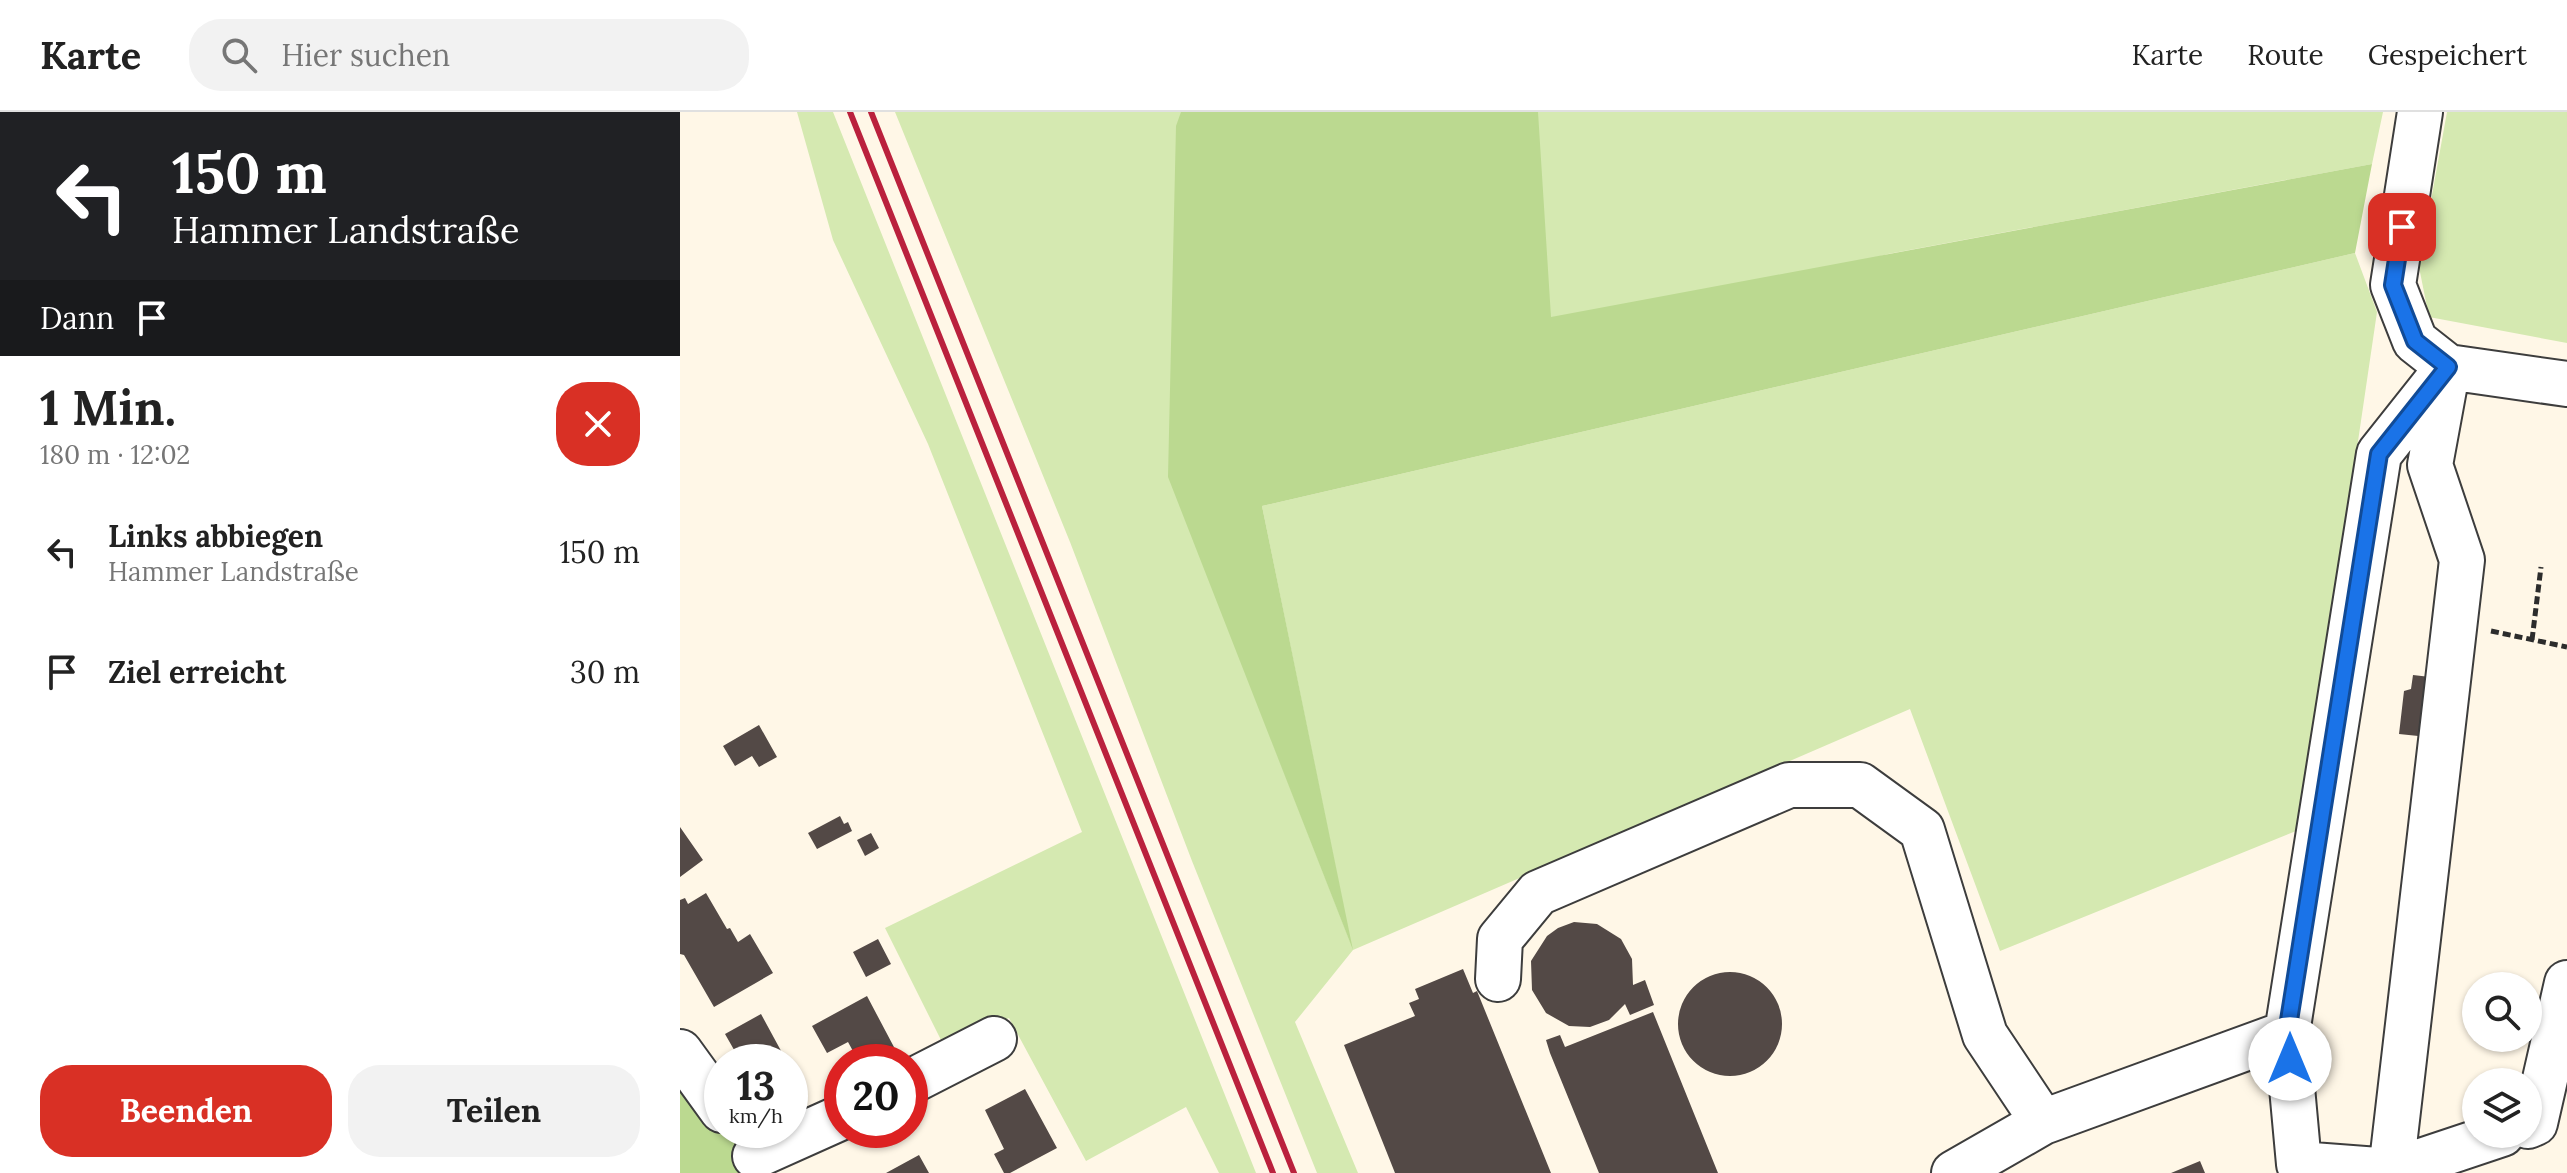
<!DOCTYPE html>
<html lang="de">
<head>
<meta charset="utf-8">
<style>
  body { margin:0; font-family:Lora,serif; background:#f2f2f2; color:#222; height:100vh; display:flex; flex-direction:column; font-size:30px; white-space:nowrap }
  * { box-sizing:border-box; margin:0 }
  p { font-size:26px; color:#767676 }
  .icon { flex:none; width:44px; height:44px; fill:none; stroke:currentColor; stroke-width:2; stroke-linecap:round; stroke-linejoin:round }
  .map { position:relative; flex:1; overflow:hidden }
  .panel { display:flex; flex-direction:column; background:#fff; width:680px }
  .panel>* { flex:none }
  .top-card { background:#202124; color:#fff; overflow:hidden }
  .buttons { position:absolute; left:1782px; top:860px; display:grid; gap:16px }
  .buttons a { display:grid; place-items:center; width:80px; height:80px; border-radius:50%; background:#fff; box-shadow:0 2px 6px #0004; font-size:40px }
  .speed { position:absolute; left:24px; top:932px; display:flex; gap:16px; font-size:40px; font-weight:700; text-align:center }
  .speed>* { display:grid; place-content:center; width:104px; height:104px; border-radius:50%; background:#fff; box-shadow:0 2px 6px #0004; line-height:1 }
  .speed small { font-size:20px; font-weight:400 }
  .speed .limit { border:12px solid #d22; background:#fff; color:#111 }
  .pin { position:absolute; display:grid; place-items:center; width:68px; height:68px; color:#fff; margin:-34px; border-radius:16px; box-shadow:0 4px 12px #0006 }
  .me { position:absolute; width:88px; margin:-44px; rotate:0deg; stroke-linejoin:round; filter:drop-shadow(0 0 6px #0008) }
  .turn { display:flex; align-items:center; gap:28px; height:168px; padding:0 40px; font-size:36px }
  .turn .icon { width:104px; height:104px; stroke-width:2.5 }
  .turn b { display:block; font-size:56px; line-height:68px }
  .then { display:flex; align-items:center; height:76px; padding:0 40px; background:#0003; gap:16px; font-size:30px }
  .round { display:grid; place-items:center; flex:none; width:84px; height:84px; border-radius:32px; background:#f2f2f2 }
  .summary { display:flex; align-items:center; justify-content:space-between; height:136px; padding:0 40px }
  h1 { font-size:48px; font-weight:800; line-height:60px }
  .primary-button { display:flex; gap:16px; margin-top:auto; padding:16px 40px }
  .primary-button a { flex:1; height:92px; border-radius:32px; background:#d93025; color:#fff; font-size:32px; font-weight:800; line-height:92px; text-align:center }
  .primary-button a+a { background:#f2f2f2; color:#222 }
  ul { padding:0; list-style:none }
  li { display:flex; align-items:center; gap:24px; height:120px; padding:0 40px }
  li div { flex:1 }
  li b { display:block; font-size:30px }
  li em { font-style:normal }
  header { display:flex; align-items:center; gap:48px; box-sizing:border-box; height:112px; padding:0 40px; background:#fff; border-bottom:2px solid #e0e0e0 }
  header strong { font-size:38px }
  nav { display:flex; gap:44px; margin-inline-start:auto; font-size:28px }
  .search { width:560px; height:72px; background:#f2f2f2; display:flex; align-items:center; gap:20px; box-sizing:border-box; padding:0 28px; border-radius:32px; color:#767676; font-size:30px }
  main { display:flex; flex:1; min-height:0 }
  .map>svg:first-child { display:block }
  .green { fill:#d5e9b1 }
  .forest { fill:#bbd990 }
  .building { fill:#534946 }
  .lines { fill:none; stroke-linecap:round; stroke-linejoin:round }
  .minor-casing { stroke:#3d3d3d; stroke-width:48 }
  .path { stroke:#2c2c2c; stroke-width:5; stroke-dasharray:8 4; stroke-linecap:butt }
  .minor { stroke:#fff; stroke-width:44 }
  .rail { stroke:#ba213d; stroke-width:6 }
  .route-casing { stroke:#114b97; stroke-width:20 }
  .route { stroke:#1a73e8; stroke-width:14 }
</style>
</head>
<body>
<header>
<strong>Karte</strong>
<div class="search"><svg class="icon" aria-label="search" viewBox="0 0 24 24"><circle cx="10" cy="10" r="6"/><path d="M15 15l6 6"/></svg>Hier suchen</div>
<nav><a>Karte</a><a>Route</a><a>Gespeichert</a></nav>
</header>
<main>
<section class="panel">
<div class="top-card">
<div class="turn"><svg class="icon" aria-label="left" viewBox="0 0 24 24"><path d="M17 20v-9H6M10 6l-5 5 5 5"/></svg><div><b>150 m</b>Hammer Landstraße</div></div>
<div class="then">Dann<svg class="icon" aria-label="arrive" viewBox="0 0 24 24"><path d="M6 21V4h12l-3 4 3 4H6"/></svg></div>
</div>
<div class="summary"><div><h1>1 Min.</h1><p>180 m · 12:02</p></div><a class="round" style="background:#d93025;color:#fff"><svg class="icon" aria-label="close" viewBox="0 0 24 24"><path d="M6 6l12 12M18 6L6 18"/></svg></a></div>
<ul>
<li><svg class="icon" aria-label="left" viewBox="0 0 24 24"><path d="M17 20v-9H6M10 6l-5 5 5 5"/></svg><div><b>Links abbiegen</b><p>Hammer Landstraße</p></div><em>150 m</em></li>
<li><svg class="icon" aria-label="arrive" viewBox="0 0 24 24"><path d="M6 21V4h12l-3 4 3 4H6"/></svg><div><b>Ziel erreicht</b></div><em>30 m</em></li>
</ul>
<div class="primary-button"><a>Beenden</a><a>Teilen</a></div>
</section>
<div class="map">
<svg width="1887" height="1061" viewBox="0 0 1887 1061">
  <rect width="100%" height="100%" fill="#fff7e7"/>
  <path class="green" d="M117,0H153L576,1061H539L506,995L406,1049L329,906L265,936L205,816L402,720L248,332L153,128Z
    M215,0H1703L1692,52L1208,142L489,340V365L671,832L582,394L1675,141L1697,200L1621,717L1320,839L1230,597L673,838L615,910L678,1061H637L512,749L390,430Z
    M1767,0H1887V231L1749,205L1739,155Z"/>
  <path class="forest" d="M501,0H858L871,205L1692,52L1675,141L582,394L673,838L488,365L496,14Z
    M0,955L76,1061H0Z"/>
  <path class="building" d="M1733,563L1750,565L1748,625L1719,622L1724,579L1731,577Z
    M79,613L97,645L79,655L72,644L55,654L43,634Z
    M160,704L164,712L168,710L172,719L137,737L128,721Z
    M0,715L23,748L0,765Z
    M191,721L199,736L185,744L177,728Z
    M26,781L47,817L50,816L58,830L70,822L93,861L34,895L4,843L0,842V788L5,786L8,792Z
    M894,810L917,812L941,827L952,847L953,873L965,868L974,893L950,903L945,892L929,908L910,915L889,914L866,901L852,878L851,849L867,824L878,816Z
    M198,827L211,852L186,865L173,840Z
    M783,857L793,881L797,879L871,1061H715L664,933L735,904L729,891L739,887L735,877Z
    M998 912a52 52 0 1 1 104 0a52 52 0 1 1-104 0Z
    M187,884L215,937L189,950H179L168,930L147,941L132,914Z
    M973,900L1038,1061H919L870,941L866,928L880,923L885,935Z
    M81,902L106,948L102,950H61L45,922Z
    M345,977L377,1036L330,1061H324L314,1042L324,1037L305,998Z
    M239,1043L249,1061H206Z
    M1520,1049L1525,1061H1491Z"/>
  <g class="lines">
    <g class="minor-casing">
      <path id="minor" d="M1740,0L1713,173L1735,229L1768,255L1887,272
        M818,867L820,827L858,781L1109,673H1180L1242,718L1305,923L1363,1010
        M1607,921L1699,342L1768,255L1750,353L1782,448L1711,1059
        M0,940L42,998
        M230,970L314,927
        M1848,1014L1855,1011L1887,871
        M75,1044L162,1005
        M1274,1061L1363,1010L1607,921L1619,1052L1711,1059L1822,1022"/>
    </g>
    <path class="path" d="M1811,519L1887,535
      M1852,528L1861,455"/>
    <use href="#minor" class="minor"/>
    <path class="rail" d="M170,0L593,1061
      M191,0L614,1061"/>
  </g>
  <g class="lines">
    <g class="route-casing">
      <path id="route" d="M1610,947L1607,921L1699,342L1768,255L1735,229L1713,173L1722,115"/>
    </g>
    <use href="#route" class="route"/>
  </g>
</svg>
<div class="buttons">
<a><svg class="icon" aria-label="search" viewBox="0 0 24 24"><circle cx="10" cy="10" r="6"/><path d="M15 15l6 6"/></svg></a>
<a><svg class="icon" aria-label="layers" viewBox="0 0 24 24"><path d="M12 4l9 5-9 5-9-5zM3 14l9 5 9-5"/></svg></a>
</div>
<div class="speed"><div>13<small>km/h</small></div><div class="limit">20</div></div>
<div class="pin" style="left:1722px;top:115px;background:#d93025"><svg class="icon" aria-label="arrive" viewBox="0 0 24 24"><path d="M6 21V4h12l-3 4 3 4H6"/></svg></div>
<svg class="me" style="left:1610px;top:947px" viewBox="-20 -20 40 40"><circle r="19" fill="#fff"/><path d="M0-13L10 11 0 6-10 11z" fill="#1a73e8"/></svg>
</div>
</main>
</body>
</html>
